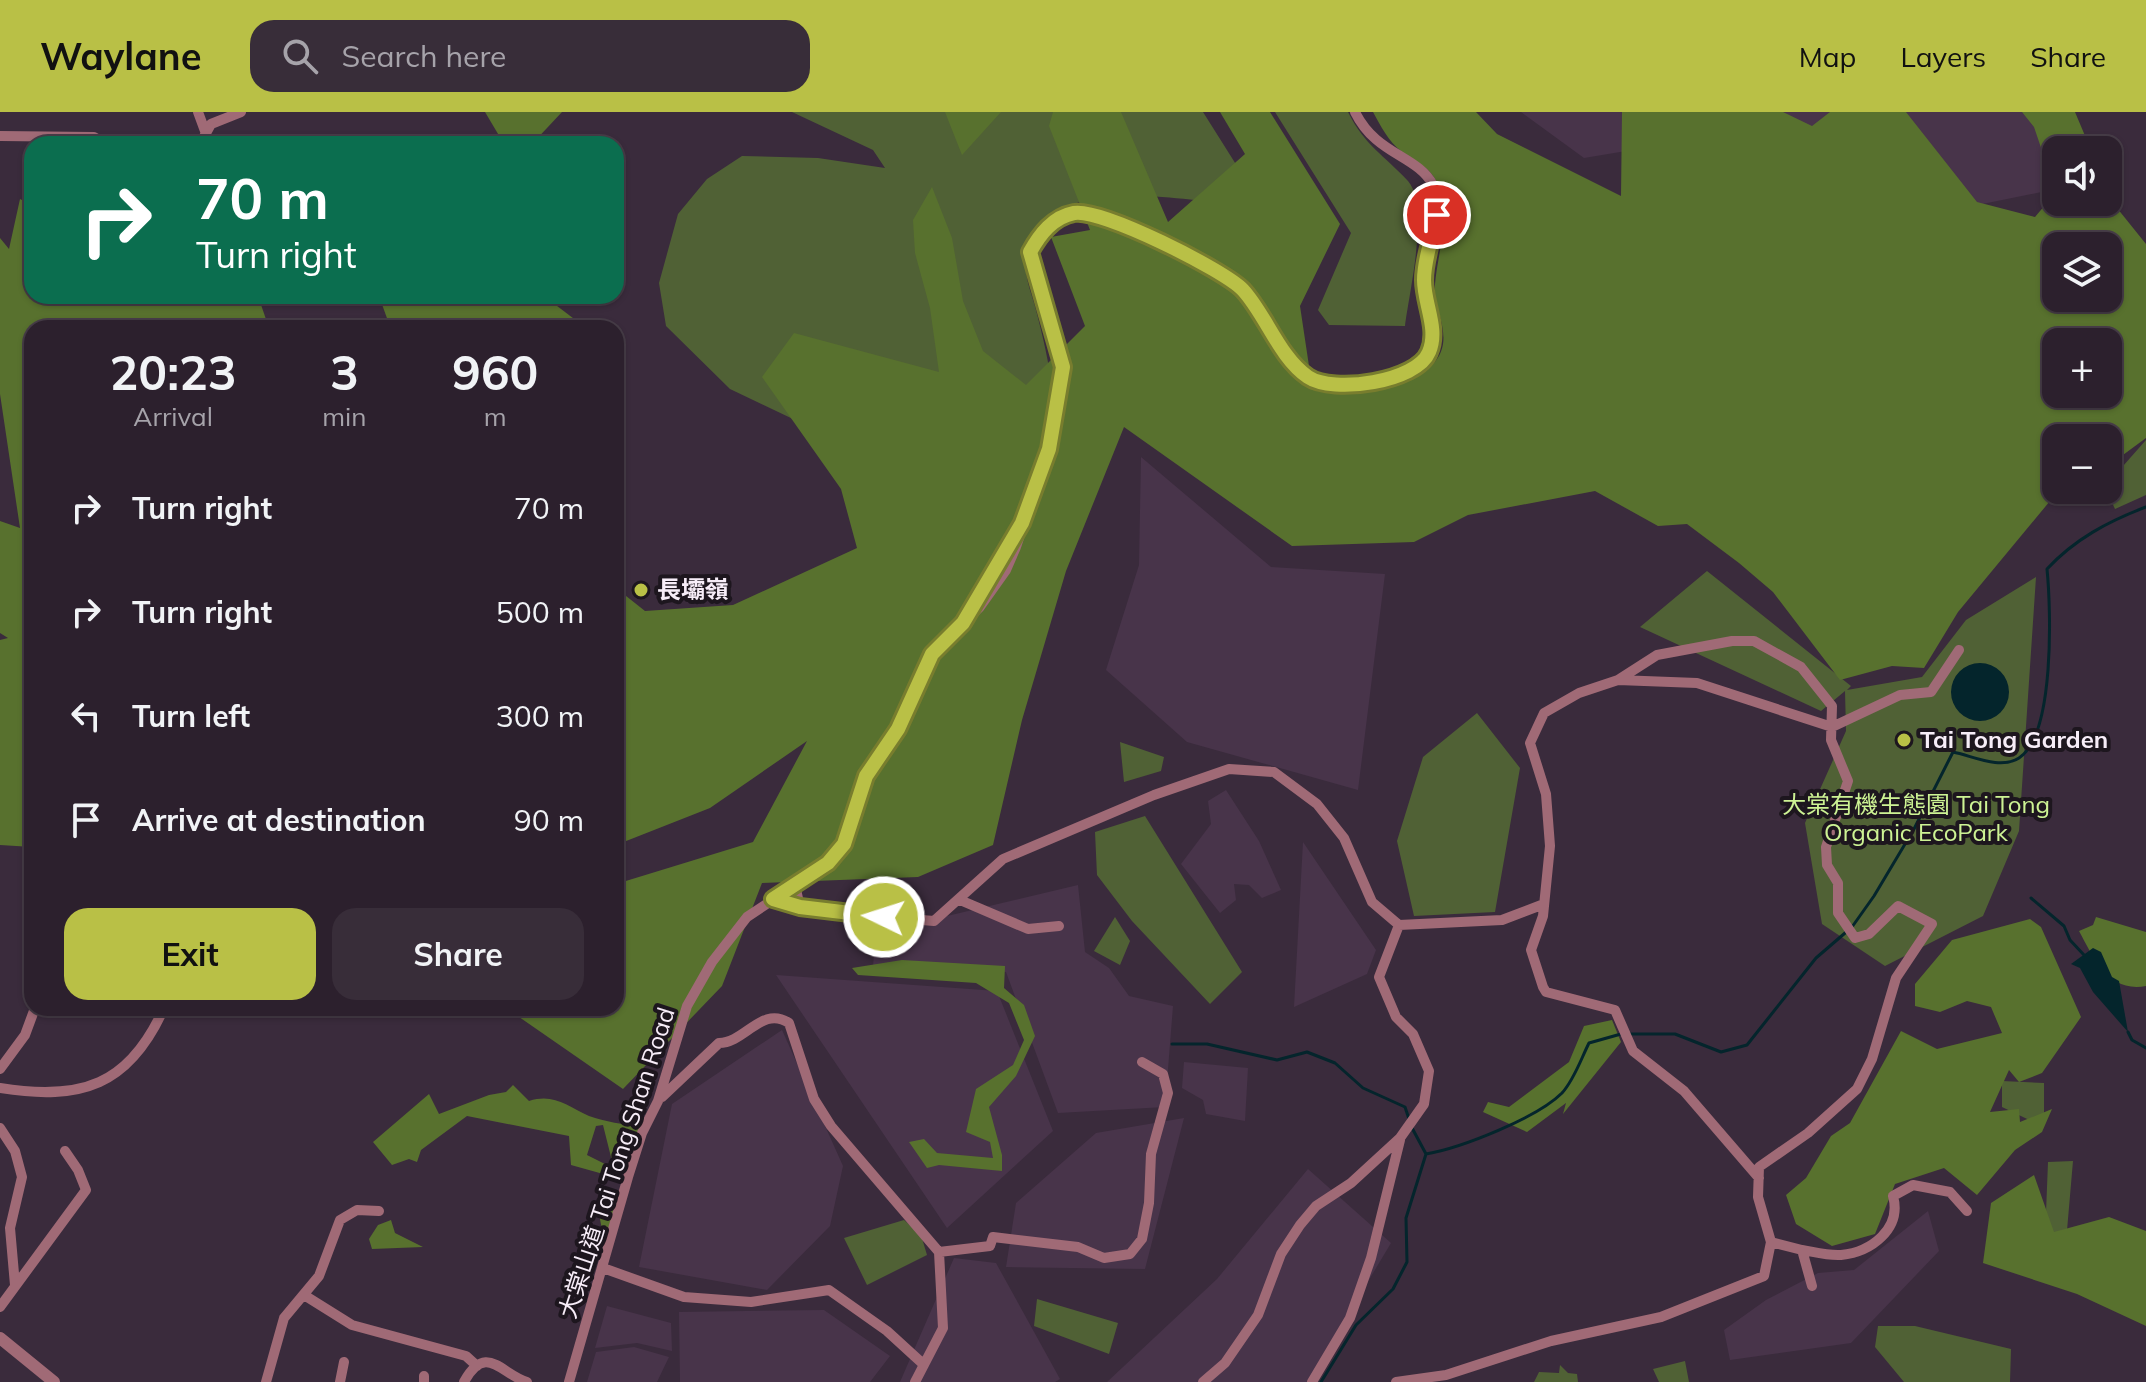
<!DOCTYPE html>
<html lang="en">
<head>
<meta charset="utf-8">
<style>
  body { margin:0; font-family:Mulish,"Noto Sans TC",sans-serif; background:#382d39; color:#f1f3f6; height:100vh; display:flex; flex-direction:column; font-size:30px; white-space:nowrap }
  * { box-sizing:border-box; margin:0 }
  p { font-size:26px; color:#a6a3aa }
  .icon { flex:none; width:44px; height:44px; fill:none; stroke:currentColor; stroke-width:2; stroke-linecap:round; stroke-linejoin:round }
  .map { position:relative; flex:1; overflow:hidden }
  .details { position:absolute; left:24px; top:208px; width:600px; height:696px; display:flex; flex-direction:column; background:#2c202d; border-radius:24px; box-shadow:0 2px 6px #0004,0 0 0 2px #483e49 }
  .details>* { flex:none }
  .hud { position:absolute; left:24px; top:24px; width:600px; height:168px; border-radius:24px; box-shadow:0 2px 6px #0004,0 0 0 2px #483e49; background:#0b6e4f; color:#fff; overflow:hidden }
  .buttons { position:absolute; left:2042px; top:24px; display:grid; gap:16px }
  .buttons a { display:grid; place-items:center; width:80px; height:80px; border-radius:16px; background:#2c202d; box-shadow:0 2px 6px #0004,0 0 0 2px #483e49; font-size:40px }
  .pin { position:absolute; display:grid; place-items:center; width:68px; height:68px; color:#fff; margin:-34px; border:4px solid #fff; border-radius:50%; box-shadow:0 2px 8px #0007 }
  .me { position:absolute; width:88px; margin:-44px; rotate:274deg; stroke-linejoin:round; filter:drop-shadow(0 0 6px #0008) }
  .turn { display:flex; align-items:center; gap:28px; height:168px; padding:0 40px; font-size:36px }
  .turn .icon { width:104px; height:104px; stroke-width:2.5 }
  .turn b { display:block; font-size:56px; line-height:68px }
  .eta { display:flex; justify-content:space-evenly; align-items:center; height:136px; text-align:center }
  .eta b { font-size:48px; font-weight:700; line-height:56px }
  .primary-button { display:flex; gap:16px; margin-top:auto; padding:16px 40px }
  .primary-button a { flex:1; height:92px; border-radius:24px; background:#b9c046; color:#111; font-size:32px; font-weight:700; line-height:92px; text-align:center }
  .primary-button a+a { background:#382d39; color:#f1f3f6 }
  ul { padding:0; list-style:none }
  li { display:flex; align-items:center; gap:24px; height:104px; padding:0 40px }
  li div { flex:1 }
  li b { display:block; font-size:30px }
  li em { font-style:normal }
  header { display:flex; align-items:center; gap:48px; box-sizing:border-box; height:112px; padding:0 40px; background:#b9c046; color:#111 }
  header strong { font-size:38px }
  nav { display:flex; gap:44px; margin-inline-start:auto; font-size:28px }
  .search { width:560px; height:72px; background:#382d39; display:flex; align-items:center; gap:20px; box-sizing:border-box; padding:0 28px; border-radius:24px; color:#a6a3aa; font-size:30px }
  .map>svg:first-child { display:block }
  .built { fill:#48344a }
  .green { fill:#506135 }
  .forest { fill:#58712e; fill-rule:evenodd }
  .water { fill:#04252c }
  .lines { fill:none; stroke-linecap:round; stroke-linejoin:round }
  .stream { stroke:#04252c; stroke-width:3 }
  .minor { stroke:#a06a76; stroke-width:10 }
  .tertiary { stroke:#a06a76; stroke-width:12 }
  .route-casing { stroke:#787d2e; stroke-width:20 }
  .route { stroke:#b9c046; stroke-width:14 }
  .poi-dot { fill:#b9c046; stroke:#1d161e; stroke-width:3 }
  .labels { text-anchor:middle; stroke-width:8; stroke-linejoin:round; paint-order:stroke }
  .poi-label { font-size:24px; font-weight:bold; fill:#f7edf8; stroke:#1d161e; text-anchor:start }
  .park-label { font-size:24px; fill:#cdf394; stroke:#1d161e }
  .street-label { font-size:24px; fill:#f7edf8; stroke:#1d161e }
</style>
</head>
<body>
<header>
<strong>Waylane</strong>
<div class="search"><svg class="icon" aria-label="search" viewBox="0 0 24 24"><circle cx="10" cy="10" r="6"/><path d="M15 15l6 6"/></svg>Search here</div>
<nav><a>Map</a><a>Layers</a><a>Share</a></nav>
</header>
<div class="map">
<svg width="2146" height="1270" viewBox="0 0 2146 1270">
  <rect width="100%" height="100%" fill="#3a2b3c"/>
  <path class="built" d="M1521,0H1647L1656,34L1584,46Z
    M1764,0H2036L2056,77L1948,99Z
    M1141,345L1271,455L1385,462L1358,678L1187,630L1106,558L1139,453Z
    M1226,678L1259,729L1281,778L1262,786L1249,773L1234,772L1236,788L1220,801L1181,752L1211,712L1208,689Z
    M1303,730L1376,838L1367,862L1294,895Z
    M1078,773L1085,840L1109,856L1129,884L1173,894L1165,995L1058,1001L1006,860L873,857L875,821Z
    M776,863L997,879L1053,1019L947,1116Z
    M782,918L843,1054L830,1114L767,1178L639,1155L672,992Z
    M1184,950L1248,956L1245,1009L1206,1002L1203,988L1182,976Z
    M1184,1006L1145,1157L1006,1155L1016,1091L1096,1021Z
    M1308,1057L1391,1131L1308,1270H1107L1217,1167Z
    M1928,1099L1939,1139L1851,1231L1730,1248L1724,1218L1766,1188L1818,1161L1854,1158Z
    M954,1146L996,1151L1060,1267L1055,1270H900Z
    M607,1194L671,1211L672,1239L637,1231L595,1236Z
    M824,1198L890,1244L870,1270H680L679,1200Z
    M634,1235L669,1245L657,1270H587L596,1240Z"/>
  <path class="green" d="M792,0H1203L1249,73L1238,93C1174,87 1027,57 1026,156C1026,170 1033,185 1036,198C1043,225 1049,250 1052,277L858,338L730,277L666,214L659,171L678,102L707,67L742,44L818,46L885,56L873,38Z
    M1275,0H1348C1365,34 1384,43 1408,69C1430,94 1409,181 1405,214L1329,213L1318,198L1351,121Z
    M2146,328V383L2115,397L2106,378L2108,371Z
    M1707,459L1851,574L1847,578L1922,565L1966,508L2036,465L2019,719L1983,804L1885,854L1822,812L1805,711L1846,619L1845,579L1821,599L1640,515Z
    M1477,601L1520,656L1495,800L1414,804L1397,729L1423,645Z
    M1120,630L1164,645L1161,659L1124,670Z
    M1145,704L1242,860L1210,892L1132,809L1097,763L1095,720Z
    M1115,805L1130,829L1120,853L1094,839Z
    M2002,969L2044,971V1015L2002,995Z
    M2073,1049L2066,1130L2045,1126L2048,1050Z
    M904,1108L921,1123L927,1143L867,1173L844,1126Z
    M1037,1187L1118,1211L1109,1242L1034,1214Z
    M1878,1214H1915L2011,1237L2010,1270H1904L1875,1235Z
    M1685,1249L1689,1270H1659L1653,1257Z
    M1560,1253L1568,1261L1577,1262L1578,1270H1534L1539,1260L1559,1261Z"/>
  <path class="forest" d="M485,0H562L532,32H504Z
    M945,0H1001L962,43Z
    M1053,0H1121L1168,110L1245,42L1220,0H1270L1340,112L1300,194L1312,274C1346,286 1436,278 1443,232C1446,212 1433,192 1435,172C1438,139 1450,109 1439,76C1434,57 1416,50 1401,39C1389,30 1380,13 1373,0H1476L1497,22L1621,84L1622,0H1783L1812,14L1830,0H1906L1977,90L2035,105L2056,80L2034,15L2022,0H2075L2091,38H2056V90H2108V76L2117,96L2146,132V326L2108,354V326H2056V378H2069L2050,389L1958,500L1924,556L1892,554L1840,568L1773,480L1739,451L1687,412L1658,414L1595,379L1468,403L1414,430L1292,434L1124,315L1066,459L1022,608L993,733L918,765L762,771L722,874L623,977L509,898L616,896V772L753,730L807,629L710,696L616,733V476L645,499L733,493L857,436L841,377L762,265L794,221L939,260L930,196L915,141L913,108L932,75L952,126L963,189L983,239L1026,273L1085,214L1051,125L1090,118L1049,14ZM2056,134H2108V186H2056ZM2056,230H2108V282H2056Z
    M20,87L32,93V184H258L269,216H32V735L0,733V528L8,526L0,521V409L20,416L0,282V126L9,137Z
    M379,184H544L586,216H374L388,209Z
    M2096,805L2146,820V874C2109,881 2094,847 2079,819L2093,813Z
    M2030,807L2041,815L2081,905L2042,961L2019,970L2009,958L1990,1000L2019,997L2020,1010L2052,997L2042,1020L2015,1038L1977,1083L1944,1056L1895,1072L1875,1122L1832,1134L1796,1112L1786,1083L1806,1066L1831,1024L1850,1011L1901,919L1937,937L2002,921L1991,895L1967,889L1940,900L1915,894V872L1952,828Z
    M902,848L1005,854L1004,876L1024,893L1035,924L1016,964L989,995L1002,1043V1059L939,1053L927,1056L909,1030L924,1027L937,1041L993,1046L990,1030L966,1020L976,977L1013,953L1024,928L1009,891L976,871L858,863L852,856Z
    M1612,908L1621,930L1563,1002L1566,991L1527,1020L1483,1000L1488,990L1509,995L1569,950L1584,914Z
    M513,973L529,989C554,981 567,994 589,1004C605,1010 624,1012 640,1015L630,1035L627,1053L612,1049L603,1013L596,1014L587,1043L617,1058L614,1065L571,1053L569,1024L467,1004L421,1038L417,1050L409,1047L392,1053L373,1030L429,982L439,1002L489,983L506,980Z
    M2034,1063L2054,1120L2109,1105L2146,1119V1214L2077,1182L1983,1151L1991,1091Z
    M614,1077L615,1105L604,1128L599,1102Z
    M391,1108L395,1121L423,1135L372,1137L369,1127L378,1113Z"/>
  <path class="water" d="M1951 580a29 29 0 1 1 58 0a29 29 0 1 1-58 0Z
    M2093,836L2101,840L2112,865L2119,869L2128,920L2093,880L2080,856L2071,852Z"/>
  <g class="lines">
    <path class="stream" d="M2031,786L2064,814L2070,828L2084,843
      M2128,920L2132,928L2146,936
      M1629,922H1675L1721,940L1747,933L1816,846L1852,815L1874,784L1914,717L1953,640C1973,644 2000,658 2019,646C2055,623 2051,497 2047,457C2075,427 2107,410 2146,395
      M1172,932H1207L1277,948L1307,940L1335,951L1363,976L1405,995L1409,1007
      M1426,1042C1461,1036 1537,1006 1562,981C1574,968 1581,947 1589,931L1621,922
      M1321,1270L1356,1213L1393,1177L1407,1150L1406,1106L1426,1042L1411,1014"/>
    <path class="minor" d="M198,0L205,19
      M0,24L94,25L106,32
      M200,32L211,12L241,0
      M972,496L1015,423
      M795,773L800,795
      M773,787L836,801L934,809L1003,747L1154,683L1229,657L1274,660L1317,692L1344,726L1372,790L1399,813L1502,808L1544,792
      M960,788L1028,817L1059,814
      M0,957L25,923L35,896
      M0,976C81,989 129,974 164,896
      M662,985L719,931C745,931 762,893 789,911L814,987L831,1014L939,1140L943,1216L915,1270
      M0,1016L15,1039L22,1065L10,1116L15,1173
      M1759,1066L1684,979L1633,939L1615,898L1546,880L1543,875L1531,838L1543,804L1550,734L1546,682L1530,631L1544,601L1579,581L1618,568L1697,571L1832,615L1900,583L1931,580L1959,538
      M1771,1130L1802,1138L1812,1174
      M1802,1138C1814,1140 1829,1144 1841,1143C1871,1140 1902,1117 1893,1084L1913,1073L1950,1080L1967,1099
      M939,1140L990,1134L993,1125L1078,1135L1104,1146L1130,1142L1142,1127L1149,1091L1151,1042L1168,981L1163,962L1142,950
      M603,1156L684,1185L751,1190L829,1178L887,1219L922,1251
      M304,1183L352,1213L466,1244L477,1254
      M0,1195L86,1078L78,1058L65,1039
      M424,1264V1270
      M266,1270L284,1206L319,1164L340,1108L357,1098L379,1099
      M340,1270L344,1250
      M464,1270C486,1230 501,1262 527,1270
      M569,1270L628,1065L642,1021L658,989L687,894L712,850L747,805L828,751L844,732L866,664L898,617L932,542L979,496L1006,458L1016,435L1049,337L1063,255L1030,140C1040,122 1053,105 1074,101C1101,96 1224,157 1243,178C1266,203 1279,245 1308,265C1330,279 1406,271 1423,250C1436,234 1433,216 1429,198C1426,187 1423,174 1424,162C1427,135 1447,100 1433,73C1417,43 1376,43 1355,0
      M1203,1270L1225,1251L1258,1203L1281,1142L1300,1113L1316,1094L1351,1071L1400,1026L1424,992L1429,959L1413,922L1396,905L1379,865L1399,813
      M1312,1270L1350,1206L1371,1146L1400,1028
      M1396,1270L1446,1263L1551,1229L1661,1205L1764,1164L1771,1130L1758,1085L1759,1055L1808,1021L1857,977L1872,947L1896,866L1932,812L1898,794L1869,822L1855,826L1838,801V771L1827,753L1826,735L1848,669L1831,628L1832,594L1801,555L1754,529H1732L1657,543L1618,568"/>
    <path class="tertiary" d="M0,1226L54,1270"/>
  </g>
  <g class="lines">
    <g class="route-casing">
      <path id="route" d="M884,805L800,795L773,787L828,751L844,732L866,664L898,617L932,542L963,511L1022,411L1049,337L1063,255L1030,140C1040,122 1053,105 1074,101C1101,96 1224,158 1243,178C1266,203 1279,245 1308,265C1333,282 1417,270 1429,240C1439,217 1424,192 1424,168C1424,146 1433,124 1437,103"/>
    </g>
    <use href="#route" class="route"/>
  </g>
  <g class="poi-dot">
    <circle cx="641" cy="478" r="8"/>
    <circle cx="1904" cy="628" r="8"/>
  </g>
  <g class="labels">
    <g class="poi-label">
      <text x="657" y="486">長壩嶺</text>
      <text x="1920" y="636">Tai Tong Garden</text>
    </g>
    <g class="park-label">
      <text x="1916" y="701">大棠有機生態園 Tai Tong<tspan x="1916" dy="28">Organic EcoPark</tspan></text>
    </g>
    <g class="street-label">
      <text transform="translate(617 1051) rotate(-72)" y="8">大棠山道 Tai Tong Shan Road</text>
    </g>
  </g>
</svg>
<div class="buttons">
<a><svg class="icon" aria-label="sound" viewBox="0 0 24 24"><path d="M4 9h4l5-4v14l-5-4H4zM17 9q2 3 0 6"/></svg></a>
<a><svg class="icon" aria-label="layers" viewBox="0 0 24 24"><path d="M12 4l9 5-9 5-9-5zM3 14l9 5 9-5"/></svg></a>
<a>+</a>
<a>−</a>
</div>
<div class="pin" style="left:1437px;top:103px;background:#d93025"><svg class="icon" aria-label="arrive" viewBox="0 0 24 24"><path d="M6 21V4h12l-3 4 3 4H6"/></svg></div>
<svg class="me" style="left:884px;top:805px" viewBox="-20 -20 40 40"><circle r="17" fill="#b9c046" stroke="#fff" stroke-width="3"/><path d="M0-11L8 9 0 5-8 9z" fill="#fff"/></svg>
<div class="hud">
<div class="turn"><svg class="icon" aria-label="right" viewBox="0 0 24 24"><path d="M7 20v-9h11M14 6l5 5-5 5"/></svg><div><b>70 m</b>Turn right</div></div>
</div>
<section class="details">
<div class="eta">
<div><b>20:23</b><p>Arrival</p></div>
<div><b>3</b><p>min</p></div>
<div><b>960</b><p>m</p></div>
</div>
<ul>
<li><svg class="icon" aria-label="right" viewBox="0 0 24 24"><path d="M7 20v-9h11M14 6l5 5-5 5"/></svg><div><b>Turn right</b></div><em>70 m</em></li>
<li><svg class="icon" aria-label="right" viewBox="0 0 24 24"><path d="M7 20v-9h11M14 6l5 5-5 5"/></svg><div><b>Turn right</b></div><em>500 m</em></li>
<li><svg class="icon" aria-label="left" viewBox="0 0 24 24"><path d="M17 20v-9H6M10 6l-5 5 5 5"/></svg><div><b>Turn left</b></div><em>300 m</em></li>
<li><svg class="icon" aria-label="arrive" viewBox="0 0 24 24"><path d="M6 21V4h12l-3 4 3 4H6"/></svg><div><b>Arrive at destination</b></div><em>90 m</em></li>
</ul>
<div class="primary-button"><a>Exit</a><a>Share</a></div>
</section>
</div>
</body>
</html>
